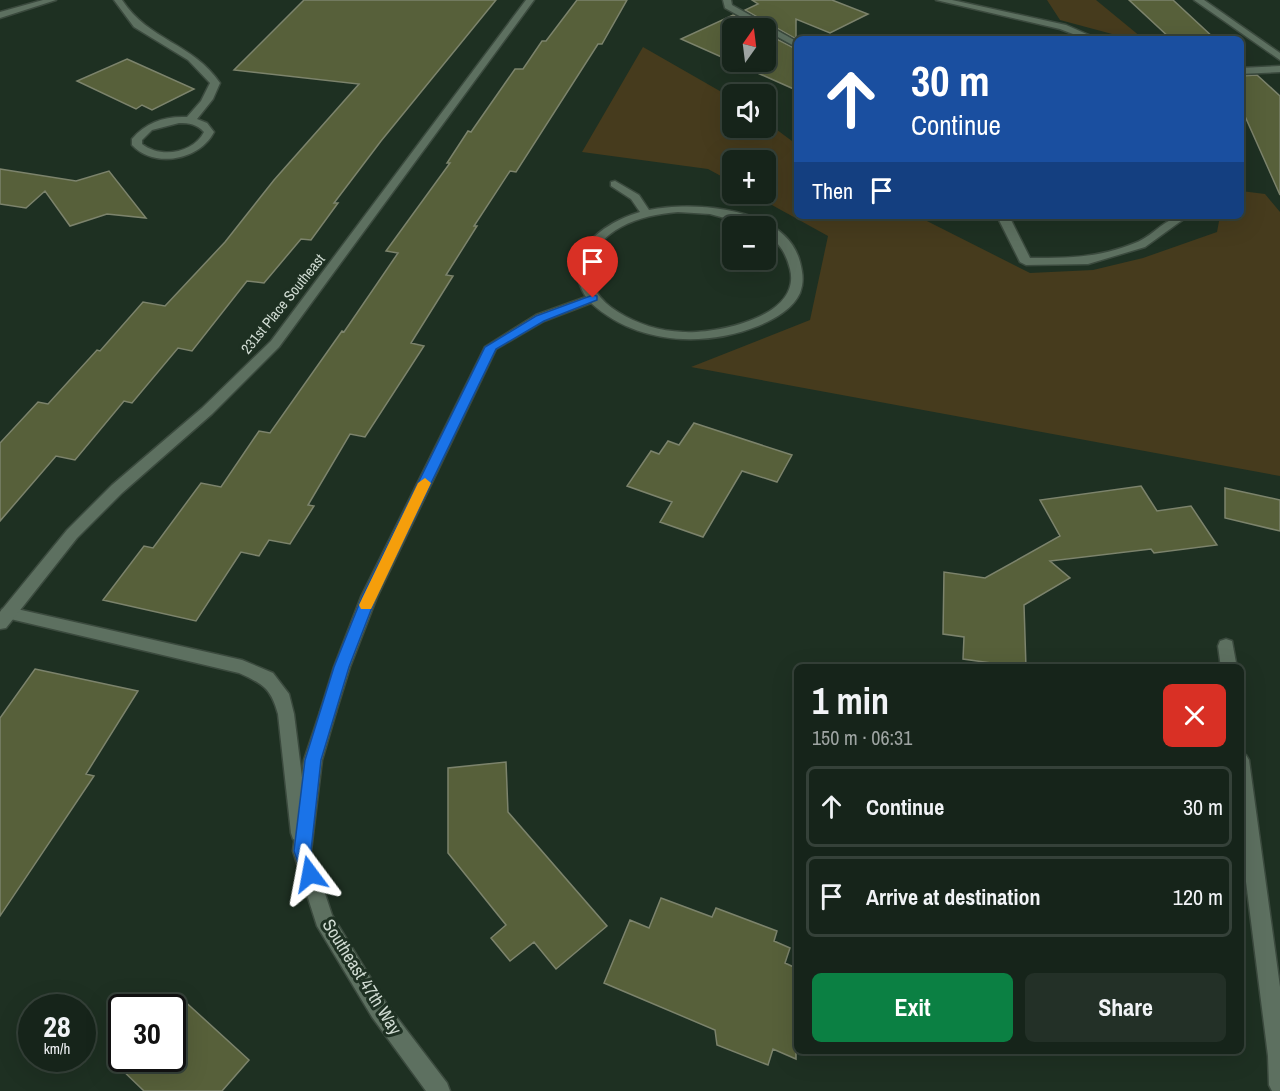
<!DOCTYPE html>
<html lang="en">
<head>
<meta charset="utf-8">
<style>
  body { margin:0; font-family:"Archivo Narrow",sans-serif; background:#233027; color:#f1f3f6; height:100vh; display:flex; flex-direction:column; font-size:22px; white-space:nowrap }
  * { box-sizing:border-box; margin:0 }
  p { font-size:20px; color:#9ea4a2 }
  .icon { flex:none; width:33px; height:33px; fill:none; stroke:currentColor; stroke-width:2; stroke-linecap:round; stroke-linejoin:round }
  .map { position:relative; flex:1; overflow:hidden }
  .drawer { position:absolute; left:794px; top:664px; width:450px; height:390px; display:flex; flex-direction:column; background:#16241a; border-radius:9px; box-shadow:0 6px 24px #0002,0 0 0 2px #354139 }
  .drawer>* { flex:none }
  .guide { position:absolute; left:794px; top:36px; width:450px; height:183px; border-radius:9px; box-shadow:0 6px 24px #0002,0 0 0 2px #354139; background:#1a4fa0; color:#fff; overflow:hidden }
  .needle { width:39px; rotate:14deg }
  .buttons { position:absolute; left:722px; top:18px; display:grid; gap:12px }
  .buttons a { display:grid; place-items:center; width:54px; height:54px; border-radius:9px; background:#16241a; box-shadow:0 6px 24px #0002,0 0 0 2px #354139; font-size:30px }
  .speed { position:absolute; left:18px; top:994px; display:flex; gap:12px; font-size:30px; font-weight:700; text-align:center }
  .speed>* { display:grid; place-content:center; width:78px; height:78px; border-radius:50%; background:#16241a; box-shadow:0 6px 24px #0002,0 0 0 2px #354139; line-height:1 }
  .speed small { font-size:15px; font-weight:400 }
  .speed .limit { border:3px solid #111; border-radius:9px; background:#fff; color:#111 }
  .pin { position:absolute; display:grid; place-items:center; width:51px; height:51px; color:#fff; margin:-62px -26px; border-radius:50% 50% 50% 0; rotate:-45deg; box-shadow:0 0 6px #0007 }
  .pin .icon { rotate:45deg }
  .me { position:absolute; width:66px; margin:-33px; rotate:347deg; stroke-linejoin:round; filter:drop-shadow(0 0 4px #0008) }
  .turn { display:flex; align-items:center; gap:21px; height:126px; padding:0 18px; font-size:27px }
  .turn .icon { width:78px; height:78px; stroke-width:2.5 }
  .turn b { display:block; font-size:42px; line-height:51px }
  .then { display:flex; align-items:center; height:57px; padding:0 18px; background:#0003; gap:12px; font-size:22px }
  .round { display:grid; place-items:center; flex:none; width:63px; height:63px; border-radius:9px; background:#233027 }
  .summary { display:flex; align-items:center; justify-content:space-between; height:102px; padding:0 18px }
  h1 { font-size:36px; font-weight:800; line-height:45px }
  .button { display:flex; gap:12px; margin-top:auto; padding:12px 18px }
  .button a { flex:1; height:69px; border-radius:9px; background:#0b8043; color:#fff; font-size:24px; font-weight:800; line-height:69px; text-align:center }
  .button a+a { background:#233027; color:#f1f3f6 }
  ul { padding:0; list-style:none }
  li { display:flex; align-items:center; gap:18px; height:81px; margin:0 12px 9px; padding:0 6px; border:3px solid #354139; border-radius:9px }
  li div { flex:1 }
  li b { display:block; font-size:22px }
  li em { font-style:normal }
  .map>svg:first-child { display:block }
  .green { fill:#463b1d }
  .building { fill:#57603a; stroke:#7c836c; stroke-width:1.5 }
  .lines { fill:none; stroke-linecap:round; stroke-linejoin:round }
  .service-casing { stroke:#3b4a3e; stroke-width:3 }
  .minor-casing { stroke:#3b4a3e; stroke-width:3 }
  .service { fill:#5d7060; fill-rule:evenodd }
  .minor { fill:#5d7060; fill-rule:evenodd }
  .route { fill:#1a73e8; stroke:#114b97; stroke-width:1.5 }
  .slow { fill:#f59e0b }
  .labels { text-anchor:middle; stroke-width:6; stroke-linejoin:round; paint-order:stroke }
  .street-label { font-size:15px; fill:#cfdad1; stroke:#1e3022 }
  .near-street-label { font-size:18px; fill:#cfdad1; stroke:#1e3022 }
</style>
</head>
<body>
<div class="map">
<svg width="1280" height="1091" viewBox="0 0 1280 1091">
  <rect width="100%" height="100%" fill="#1e3022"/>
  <path class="green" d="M1047,0H1096L1141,37L1127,38L1060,20Z
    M643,47L732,98V128H765V121L796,144V216H917L1030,273L1093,270L1143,258L1217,232L1220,216H1240L1241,191L1265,194L1280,212V476L691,367L810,320L828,236L752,194H765V160H732V182L708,169L582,152Z"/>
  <path class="building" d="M304,0H496L381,141L334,203H338L311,240L301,239L264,283L247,281L192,351L178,348L132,403L124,401L75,460L56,456L0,521V443L38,402L48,404L97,350L100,351L143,302L165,306L225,242L274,180L359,84L234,70Z
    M577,0H627L602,44H598L516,172L510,171L474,226H477L446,275L453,276L411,343L424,346L365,437L350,434L308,505L314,506L290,544L269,540L259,556L241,552L196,621L103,600L144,546L153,548L201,483L221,487L259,431L270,433L342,331L344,332L398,253L386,251L450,163H447L468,131L471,132L515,69H523L542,41H546Z
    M752,0H832L868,14L830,33L796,19V39L745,10L758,4Z
    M1129,0H1173L1215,39H1171Z
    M733,15L758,28H732V62H765V33L796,49V90L681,39Z
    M127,59L194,89L152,110L142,105L136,109L77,81Z
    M1257,75L1280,96V195L1240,105V76Z
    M0,169L76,181L109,171L146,218L107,214L70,226L45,191L26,208L0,204Z
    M694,423L792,455L777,482L742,471L703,537L660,522L672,502L627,486L651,451L659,454L668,441L679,445Z
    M1141,486L1157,511L1191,506L1217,545L1154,553L1151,549L1050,561L1070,578L1024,605L1026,668L963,659L964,637L943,634L944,572L985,578L1060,536L1040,500Z
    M1225,488L1280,500V531L1225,518Z
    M35,669L138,691L86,774L94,776L0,916V718Z
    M506,762L508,812L607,926L556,969L534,942L510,961L491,938L506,925L448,853V768Z
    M661,898L712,917L716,908L777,931L774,941L790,948L785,963L796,968V1059L773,1049L768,1065L717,1045L715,1030L604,983L630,920L649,928Z
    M180,997L249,1060L222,1091H144L115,1063L122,1057V1059H172V1008H169Z"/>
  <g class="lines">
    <g class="service-casing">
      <path id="service" d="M615,181L639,195L649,210C694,201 786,207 800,262C803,274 804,282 800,293C793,309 773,320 758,326C703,348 636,344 591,303L544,321L496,349L377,597L350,667L336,712L334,717L328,719L322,717L320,712L334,667L361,597L485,347L536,315L586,297C559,254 603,223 640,212L631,199L611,186V182ZM678,212L710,214L754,226H765V233C779,242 786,253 790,269C802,317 716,334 683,332C660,331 637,324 618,312C579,288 581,249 621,227C639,217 658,214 678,212Z
        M8,607L242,660L273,673L289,694L294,714L309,833L307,839L300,842L293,839L291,833L278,714C271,688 263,684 239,673L2,617L0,613L2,609Z"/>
    </g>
    <g class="minor-casing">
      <path id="minor" d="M43,0H56L0,18V12Z
        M114,0H122C149,41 193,43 220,83L213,99L197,119L207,123L214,132C200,160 154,169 132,145V139C146,122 165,116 187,117L201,101L210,83L188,60L134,27ZM179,123C189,123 197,124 204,132C193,153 161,159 142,144V140L152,130Z
        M526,0H534L279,347L212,414L122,493L77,538L6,628L0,629V612L67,530L112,485L202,408L271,341Z
        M723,0H731L732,5L796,41V47L725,8Z
        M936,0H952L1066,25L1098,39H1086L1060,29Z
        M1194,0H1204L1280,53V60Z
        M1280,66V72L1240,74V68Z
        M997,216H1009L1030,258C1068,258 1099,258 1135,243C1156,235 1164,216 1188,216L1145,247L1088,264L1026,265L1020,262Z
        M1226,639L1232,641L1237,668H1221L1218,646L1220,641Z
        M328,705L334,707L336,712L322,760L311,851L332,915L386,1003L447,1083L450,1091H426L372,1017L317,926L293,851L304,760L320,712L322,707Z
        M1240,752L1246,755L1249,760L1280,987V1091H1272L1269,1085L1268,1056L1240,834Z"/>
    </g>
    <use href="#service" class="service"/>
    <use href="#minor" class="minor"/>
  </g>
  <path class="route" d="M593,295L597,296V300L544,321L496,349L376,597L349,667L321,760L311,851L318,874L316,880L310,882L304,880L294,851L305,760L334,667L362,597L485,347L536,316Z"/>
  <path class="slow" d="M425,478L431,483L373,605L371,609H361L359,605L418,483Z"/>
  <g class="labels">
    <g class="street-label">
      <text transform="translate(283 304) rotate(-51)" y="5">231st Place Southeast</text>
    </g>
    <g class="near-street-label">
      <text transform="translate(362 977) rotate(58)" y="6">Southeast 47th Way</text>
    </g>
  </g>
</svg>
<div class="buttons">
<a><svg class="needle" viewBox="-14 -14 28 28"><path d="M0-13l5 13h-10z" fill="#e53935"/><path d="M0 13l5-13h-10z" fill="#9ea4a2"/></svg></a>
<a><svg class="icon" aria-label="sound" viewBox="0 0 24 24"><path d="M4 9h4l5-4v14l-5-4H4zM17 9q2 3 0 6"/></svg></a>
<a>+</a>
<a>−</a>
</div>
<div class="speed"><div>28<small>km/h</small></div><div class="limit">30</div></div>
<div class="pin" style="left:593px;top:298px;background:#d93025"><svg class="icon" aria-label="arrive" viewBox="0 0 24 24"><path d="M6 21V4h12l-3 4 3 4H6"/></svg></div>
<svg class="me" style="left:310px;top:874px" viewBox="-20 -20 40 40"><path d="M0-17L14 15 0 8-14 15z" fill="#1a73e8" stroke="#fff" stroke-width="4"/></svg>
<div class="guide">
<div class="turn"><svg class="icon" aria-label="ahead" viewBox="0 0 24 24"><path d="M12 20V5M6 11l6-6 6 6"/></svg><div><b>30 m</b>Continue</div></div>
<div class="then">Then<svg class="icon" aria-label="arrive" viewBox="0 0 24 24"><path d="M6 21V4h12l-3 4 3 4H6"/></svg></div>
</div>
<section class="drawer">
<div class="summary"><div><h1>1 min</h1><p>150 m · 06:31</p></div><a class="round" style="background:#d93025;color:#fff"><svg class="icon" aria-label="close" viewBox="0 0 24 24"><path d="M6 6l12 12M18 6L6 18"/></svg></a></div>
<ul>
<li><svg class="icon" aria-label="ahead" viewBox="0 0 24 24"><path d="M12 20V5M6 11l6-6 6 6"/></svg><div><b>Continue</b></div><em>30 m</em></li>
<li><svg class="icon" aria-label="arrive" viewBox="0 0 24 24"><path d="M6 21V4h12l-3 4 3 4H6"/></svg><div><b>Arrive at destination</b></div><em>120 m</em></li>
</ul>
<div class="button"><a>Exit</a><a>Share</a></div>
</section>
</div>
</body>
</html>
